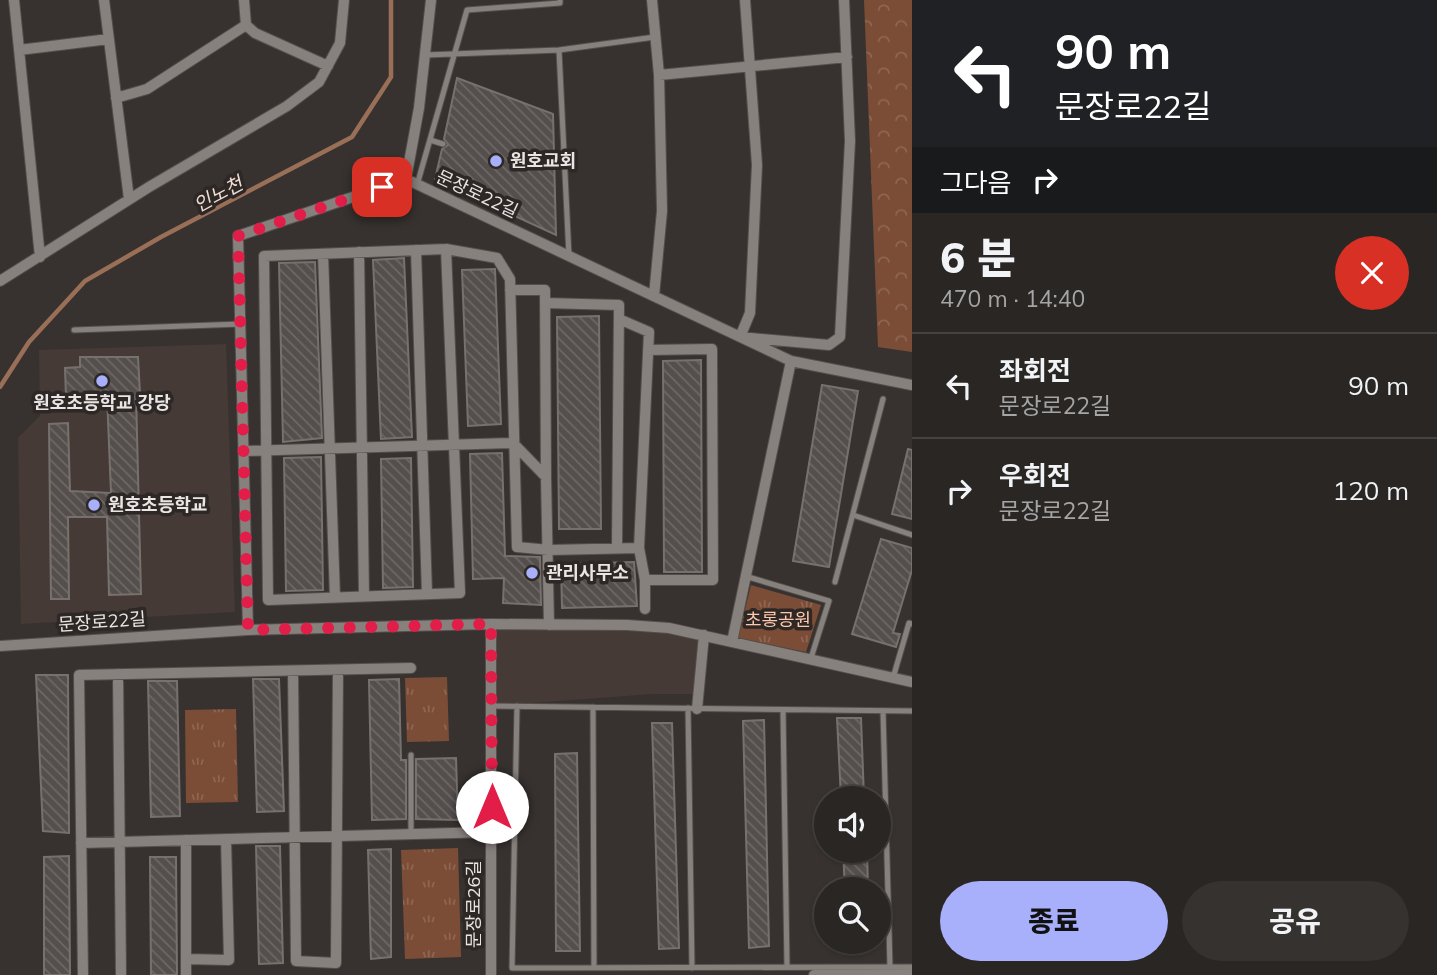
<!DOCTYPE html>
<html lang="ko">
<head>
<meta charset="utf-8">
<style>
  body { margin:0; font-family:Mulish,"Noto Sans KR",sans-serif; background:#353230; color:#f1f3f6; height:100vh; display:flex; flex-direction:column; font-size:26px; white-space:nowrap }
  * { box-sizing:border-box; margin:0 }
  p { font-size:23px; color:#a5a5a6 }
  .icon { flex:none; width:38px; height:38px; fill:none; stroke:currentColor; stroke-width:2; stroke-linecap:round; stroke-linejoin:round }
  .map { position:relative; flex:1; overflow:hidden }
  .drawer { display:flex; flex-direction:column; background:#292623; width:525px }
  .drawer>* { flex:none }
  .banner { background:#202124; color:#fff; overflow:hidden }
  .tools { position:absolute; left:814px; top:786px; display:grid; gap:14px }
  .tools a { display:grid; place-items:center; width:77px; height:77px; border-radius:50%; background:#292623; box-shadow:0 2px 5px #0004,0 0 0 2px #454341; font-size:35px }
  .pin { position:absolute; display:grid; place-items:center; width:60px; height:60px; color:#fff; margin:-30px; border-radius:14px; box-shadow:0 4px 10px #0006 }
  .me { position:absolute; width:77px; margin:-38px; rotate:0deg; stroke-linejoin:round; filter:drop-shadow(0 0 5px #0008) }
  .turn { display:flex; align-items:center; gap:24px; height:147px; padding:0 28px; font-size:32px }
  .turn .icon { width:91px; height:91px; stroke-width:2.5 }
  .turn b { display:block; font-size:49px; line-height:60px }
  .then { display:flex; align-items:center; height:66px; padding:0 28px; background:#0003; gap:14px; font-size:26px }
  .round { display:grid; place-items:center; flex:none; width:74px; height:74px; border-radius:37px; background:#353230 }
  .head { display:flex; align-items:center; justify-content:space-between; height:119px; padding:0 28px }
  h1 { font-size:42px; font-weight:800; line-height:52px }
  .primary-button { display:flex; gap:14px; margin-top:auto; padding:14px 28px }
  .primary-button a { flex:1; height:80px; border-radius:42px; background:#a8b0fc; color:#111; font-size:28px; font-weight:800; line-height:80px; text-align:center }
  .primary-button a+a { background:#353230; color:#f1f3f6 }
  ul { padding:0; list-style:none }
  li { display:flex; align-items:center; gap:21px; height:105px; padding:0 28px; border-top:2px solid #454341 }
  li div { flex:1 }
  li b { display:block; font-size:26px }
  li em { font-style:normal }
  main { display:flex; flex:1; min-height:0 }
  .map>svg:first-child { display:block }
  .built { fill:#453a35 }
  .grass { fill:url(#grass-tufts) }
  .forest { fill:url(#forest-crowns) }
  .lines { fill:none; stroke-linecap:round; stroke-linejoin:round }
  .stream { stroke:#9a6f57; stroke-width:4.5 }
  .building { fill:url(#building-back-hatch); stroke:#77716e; stroke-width:2 }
  .lane-casing { stroke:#544f4c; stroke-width:7 }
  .street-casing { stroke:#544f4c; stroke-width:12 }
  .lane { stroke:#87817e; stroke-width:5 }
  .street { stroke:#87817e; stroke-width:10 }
  .route { stroke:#e11d48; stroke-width:12; stroke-dasharray:0 21.6 }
  .poi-dot { fill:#a8b0fc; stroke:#2d2825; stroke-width:2.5 }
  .labels { text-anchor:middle; stroke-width:7; stroke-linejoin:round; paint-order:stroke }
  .poi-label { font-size:18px; font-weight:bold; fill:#e9e5e4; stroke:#2d2825; text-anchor:start }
  .street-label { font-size:18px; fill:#e9e5e4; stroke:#2d2825 }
  .park-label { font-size:18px; fill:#fec6aa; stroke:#2d2825 }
  .water-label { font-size:19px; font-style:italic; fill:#f1ddd4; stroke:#2d2825 }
</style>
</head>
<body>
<main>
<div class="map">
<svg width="912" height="975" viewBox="0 0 912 975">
  <defs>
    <pattern id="grass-tufts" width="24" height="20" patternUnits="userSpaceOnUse" patternTransform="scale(1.75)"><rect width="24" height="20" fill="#7b4d36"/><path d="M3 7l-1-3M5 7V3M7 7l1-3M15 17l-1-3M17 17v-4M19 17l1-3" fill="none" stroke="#8e6653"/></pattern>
    <pattern id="forest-crowns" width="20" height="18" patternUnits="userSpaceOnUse" patternTransform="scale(1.75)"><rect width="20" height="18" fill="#7b4d36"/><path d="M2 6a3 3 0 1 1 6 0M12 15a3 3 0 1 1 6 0" fill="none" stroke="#8e6653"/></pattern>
    <pattern id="building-back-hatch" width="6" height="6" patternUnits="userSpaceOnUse" patternTransform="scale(1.75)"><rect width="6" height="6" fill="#544e4c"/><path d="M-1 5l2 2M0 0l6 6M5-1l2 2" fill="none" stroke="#6d6766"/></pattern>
  </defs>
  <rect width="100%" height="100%" fill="#37322f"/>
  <path class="built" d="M226,344L235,612L21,624L18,438L40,416L39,350Z
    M491,624L627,625L704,635L699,694H653L492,706Z"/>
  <path class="grass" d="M751,585L821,605L806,652L738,638Z
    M447,677L449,741L407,742L405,678Z
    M236,709L238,802L186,803L185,710Z
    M458,848L461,957L405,959L401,850Z"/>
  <path class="forest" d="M864,0H912V352L878,347Z"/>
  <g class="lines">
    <path class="stream" d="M0,387L29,342L85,281L161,237L352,137L391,77V0"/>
  </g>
  <path class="building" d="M457,78L553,114L556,235L435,179L442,149L448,145L444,139Z
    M404,258L412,437L381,439L373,260Z
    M315,262L322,438L283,442L279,263Z
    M495,269L501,424L468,426L462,270Z
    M599,316L601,529H559L557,317Z
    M80,357H138L140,394H136L141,594L109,595L107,517H68L69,599H51L49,424L68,423L70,491L111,493L107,395L66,397L65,368L80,367Z
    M701,360L702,572H664L663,361Z
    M822,385L858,391L829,567L793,561Z
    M908,449L912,450V519L892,514Z
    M502,453L505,556L540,557L541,605L503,603L504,578L473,579L470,454Z
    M321,457L323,590L286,591L284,458Z
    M411,458L413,587L383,588L381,459Z
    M881,539L912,548V570L893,633L900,634L896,647L852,634Z
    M634,562L637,606L562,608L561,564Z
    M36,675H68L69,833L43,831Z
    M253,679H279L284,811L257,812Z
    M399,679L401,760H406V819L372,820L369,680Z
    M148,681H177L180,816L151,817Z
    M837,718H861L864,798H841Z
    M764,720L769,946L749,948L743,721Z
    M652,723H672L679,948L659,949Z
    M577,753L580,951H556L555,754Z
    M456,758L458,820L416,819V759Z
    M256,846H280L283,963L259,964Z
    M391,849V957L371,959L368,850Z
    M843,850H867L868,889H845Z
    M69,856L70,975H44V857Z
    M150,857H176L177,975H151Z"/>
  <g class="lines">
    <g class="lane-casing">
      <path id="lane" d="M559,50L655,37
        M426,55L559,50L569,256
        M430,140L443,144
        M417,185L467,10L560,3V0
        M74,330L241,324
        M853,515L912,535
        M745,576L829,601L811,658
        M835,582L883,399
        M893,678L909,623L912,624
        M492,706L912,711
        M517,706L512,968L912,967
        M593,707L594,968
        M688,708L692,968
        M783,710L787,967
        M883,711L890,967
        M411,834V755"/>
    </g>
    <g class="street-casing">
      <path id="street" d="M14,0L40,257
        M104,0L129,199
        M244,0L246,25L255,33L328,66
        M652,0L659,75L662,211L654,296
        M745,0L757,165L750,313L740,337L829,345L840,337L850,141L844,0
        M19,50L109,39
        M659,75L847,57
        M116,98L147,89L246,25
        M406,179L419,108L431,0
        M446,249L264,256L268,600L460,593L446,249L497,258L510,279L517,547L549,550L639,548
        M416,250L427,594
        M359,252L364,596
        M323,254L335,597
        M0,281L149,187L287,106L319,82L340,43L344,0
        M510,290H545L546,477
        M545,303L619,305L617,548
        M619,319L649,332L639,548L645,580H713L712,349L648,350
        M791,361L912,385
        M244,451L513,443L546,477L549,625
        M645,609V580
        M491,624V975
        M248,630L238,236L406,179L791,361L732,642
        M0,646L248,630L491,624L627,625L669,628L912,682
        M293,671L296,961L336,963L338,670
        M118,674L121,975
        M697,709L704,635
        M186,840V975
        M81,843L492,832
        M186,959L229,960L226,839
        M83,975L79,675L411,668
        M814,975L912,974"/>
    </g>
    <use href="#lane" class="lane"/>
    <use href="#street" class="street"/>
  </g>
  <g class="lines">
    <path class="route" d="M382,187L238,236L248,630L491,624L492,807"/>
  </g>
  <g class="poi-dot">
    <circle cx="496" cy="161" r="7"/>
    <circle cx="102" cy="381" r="7"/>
    <circle cx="94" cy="505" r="7"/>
    <circle cx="532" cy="573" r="7"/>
  </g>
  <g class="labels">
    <g class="poi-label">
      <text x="510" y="167">원호교회</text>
      <text x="102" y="409" text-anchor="middle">원호초등학교 강당</text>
      <text x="108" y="511">원호초등학교</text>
      <text x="546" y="579">관리사무소</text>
    </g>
    <g class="street-label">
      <text transform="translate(477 194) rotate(25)" y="6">문장로22길</text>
      <text transform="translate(102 622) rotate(-4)" y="6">문장로22길</text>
      <text transform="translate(474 904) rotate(-90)" y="6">문장로26길</text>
    </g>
    <g class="park-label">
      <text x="778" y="626">초롱공원</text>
    </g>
    <g class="water-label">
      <text transform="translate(218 194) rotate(-28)" y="7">인노천</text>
    </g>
  </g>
</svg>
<div class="tools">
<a><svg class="icon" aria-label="sound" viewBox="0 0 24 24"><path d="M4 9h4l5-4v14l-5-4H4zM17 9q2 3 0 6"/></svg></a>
<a><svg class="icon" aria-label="search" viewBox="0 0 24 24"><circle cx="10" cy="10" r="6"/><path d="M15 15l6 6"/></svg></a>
</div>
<div class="pin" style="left:382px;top:187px;background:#d93025"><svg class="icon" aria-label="arrive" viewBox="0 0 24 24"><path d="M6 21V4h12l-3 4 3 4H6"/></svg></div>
<svg class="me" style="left:492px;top:807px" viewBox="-20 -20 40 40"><circle r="19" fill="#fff"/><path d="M0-13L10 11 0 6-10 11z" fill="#e11d48"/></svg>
</div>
<section class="drawer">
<div class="banner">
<div class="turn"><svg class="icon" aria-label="left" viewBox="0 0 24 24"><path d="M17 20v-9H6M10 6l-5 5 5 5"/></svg><div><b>90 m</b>문장로22길</div></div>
<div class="then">그다음<svg class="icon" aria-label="right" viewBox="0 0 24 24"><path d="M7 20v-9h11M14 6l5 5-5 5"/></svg></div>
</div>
<div class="head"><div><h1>6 분</h1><p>470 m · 14:40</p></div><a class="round" style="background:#d93025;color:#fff"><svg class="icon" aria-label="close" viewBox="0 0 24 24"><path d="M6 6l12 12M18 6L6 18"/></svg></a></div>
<ul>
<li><svg class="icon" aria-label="left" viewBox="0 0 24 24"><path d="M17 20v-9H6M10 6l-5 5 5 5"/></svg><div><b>좌회전</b><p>문장로22길</p></div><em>90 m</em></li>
<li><svg class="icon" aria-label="right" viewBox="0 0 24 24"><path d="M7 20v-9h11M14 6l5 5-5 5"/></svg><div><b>우회전</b><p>문장로22길</p></div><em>120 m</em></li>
</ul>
<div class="primary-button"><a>종료</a><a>공유</a></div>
</section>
</main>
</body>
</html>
